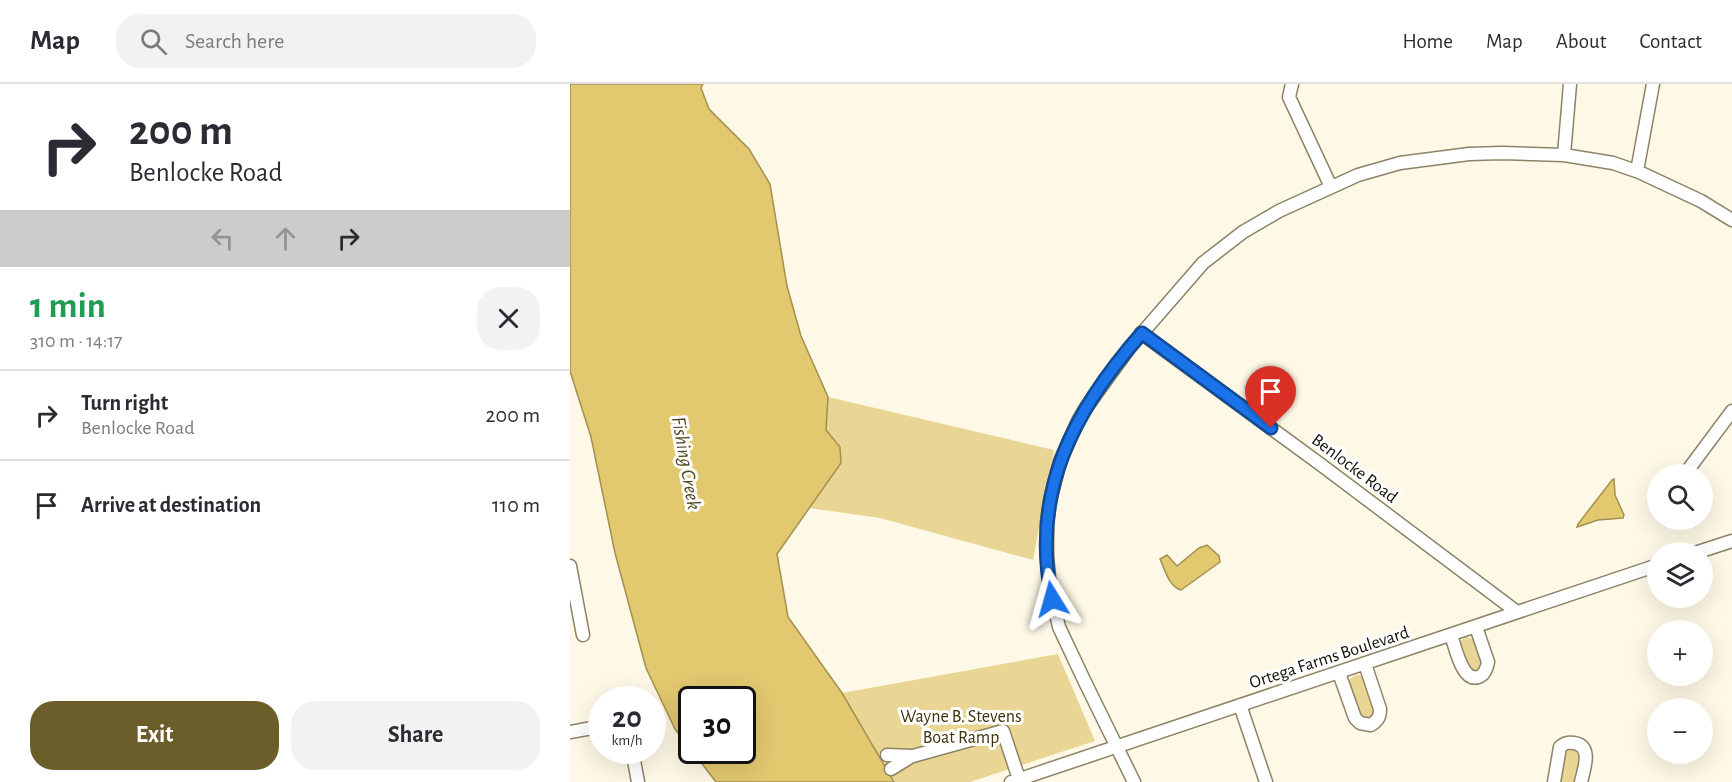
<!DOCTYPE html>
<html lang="en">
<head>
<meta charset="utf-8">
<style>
  body { margin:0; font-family:"Alegreya Sans",sans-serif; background:#f2f2f3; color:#2b2b33; height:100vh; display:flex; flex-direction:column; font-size:22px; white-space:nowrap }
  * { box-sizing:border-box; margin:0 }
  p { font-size:20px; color:#7c7c81 }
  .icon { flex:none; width:33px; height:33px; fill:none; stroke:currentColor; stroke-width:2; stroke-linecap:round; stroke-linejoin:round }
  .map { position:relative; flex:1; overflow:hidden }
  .panel { display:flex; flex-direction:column; background:#fff; width:570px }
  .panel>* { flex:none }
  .hud { background:#fff; color:#2b2b33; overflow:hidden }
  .buttons { position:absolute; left:1077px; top:380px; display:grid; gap:12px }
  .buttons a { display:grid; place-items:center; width:66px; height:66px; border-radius:50%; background:#fff; box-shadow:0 6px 24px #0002; font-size:30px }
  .speed { position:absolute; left:18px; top:602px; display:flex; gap:12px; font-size:30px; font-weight:700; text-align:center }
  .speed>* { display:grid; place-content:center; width:78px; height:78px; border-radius:50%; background:#fff; box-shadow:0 6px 24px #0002; line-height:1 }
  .speed small { font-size:15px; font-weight:400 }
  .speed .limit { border:3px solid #111; border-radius:9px; background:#fff; color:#111 }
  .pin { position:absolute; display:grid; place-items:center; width:51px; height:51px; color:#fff; margin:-62px -26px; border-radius:50% 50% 50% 0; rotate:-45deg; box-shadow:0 0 6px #0007 }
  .pin .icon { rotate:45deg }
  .me { position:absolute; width:66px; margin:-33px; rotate:352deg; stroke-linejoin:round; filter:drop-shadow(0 0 4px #0008) }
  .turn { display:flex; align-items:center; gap:21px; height:126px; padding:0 30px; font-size:27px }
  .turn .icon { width:78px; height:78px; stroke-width:2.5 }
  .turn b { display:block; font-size:42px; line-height:51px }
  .lanes { display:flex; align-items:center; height:57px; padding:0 30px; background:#0003; justify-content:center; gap:30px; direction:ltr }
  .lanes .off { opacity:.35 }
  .round { display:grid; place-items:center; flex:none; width:63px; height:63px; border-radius:24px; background:#f2f2f3 }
  .headline { display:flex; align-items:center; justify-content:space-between; height:102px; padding:0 30px }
  h1 { font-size:36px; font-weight:600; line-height:45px; color:#1e9e55 }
  .button { display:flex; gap:12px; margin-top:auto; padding:12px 30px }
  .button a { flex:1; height:69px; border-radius:24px; background:#6c5e2b; color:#fff; font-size:24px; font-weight:600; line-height:69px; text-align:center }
  .button a+a { background:#f2f2f3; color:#2b2b33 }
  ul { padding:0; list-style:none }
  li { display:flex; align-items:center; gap:18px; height:90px; padding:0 30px; border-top:2px solid #e1e1e2 }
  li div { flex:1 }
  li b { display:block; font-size:22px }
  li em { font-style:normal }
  header { display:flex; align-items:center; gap:36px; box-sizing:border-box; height:84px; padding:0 30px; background:#fff; border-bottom:2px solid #e1e1e2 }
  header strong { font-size:28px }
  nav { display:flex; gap:33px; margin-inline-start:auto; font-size:21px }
  .search { width:420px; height:54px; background:#f2f2f3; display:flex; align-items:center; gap:15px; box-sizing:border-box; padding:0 21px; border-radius:24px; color:#7c7c81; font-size:22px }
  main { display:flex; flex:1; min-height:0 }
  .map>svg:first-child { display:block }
  .green { fill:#e9d694 }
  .water { fill:#e2c86f; stroke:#a49050; stroke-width:1.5; fill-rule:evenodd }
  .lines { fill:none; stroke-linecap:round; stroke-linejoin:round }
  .minor-casing { stroke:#8c8368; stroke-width:15 }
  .minor { stroke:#fff; stroke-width:12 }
  .route-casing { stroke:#114b97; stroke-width:15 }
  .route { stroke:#1a73e8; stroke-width:10 }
  .labels { text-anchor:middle; stroke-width:6; stroke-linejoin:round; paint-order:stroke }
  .street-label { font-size:18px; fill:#130f06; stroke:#fff }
  .park-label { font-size:18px; fill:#3d330b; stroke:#fff }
  .water-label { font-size:20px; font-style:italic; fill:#4d431d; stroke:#fff }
</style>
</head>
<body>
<header>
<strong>Map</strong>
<div class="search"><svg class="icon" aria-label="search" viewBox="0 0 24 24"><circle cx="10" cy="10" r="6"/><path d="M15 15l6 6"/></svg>Search here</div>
<nav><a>Home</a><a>Map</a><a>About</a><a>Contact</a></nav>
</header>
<main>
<section class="panel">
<div class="hud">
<div class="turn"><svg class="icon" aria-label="right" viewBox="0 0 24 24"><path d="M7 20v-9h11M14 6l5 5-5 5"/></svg><div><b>200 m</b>Benlocke Road</div></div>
<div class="lanes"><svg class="icon off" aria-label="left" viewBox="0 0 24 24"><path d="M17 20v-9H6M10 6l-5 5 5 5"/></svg><svg class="icon off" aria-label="ahead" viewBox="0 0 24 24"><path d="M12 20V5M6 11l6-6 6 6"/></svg><svg class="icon" aria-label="right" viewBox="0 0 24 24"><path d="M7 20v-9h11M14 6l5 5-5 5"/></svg></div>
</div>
<div class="headline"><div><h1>1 min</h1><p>310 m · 14:17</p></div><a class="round"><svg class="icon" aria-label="close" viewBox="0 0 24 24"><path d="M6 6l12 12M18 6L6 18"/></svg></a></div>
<ul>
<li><svg class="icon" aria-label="right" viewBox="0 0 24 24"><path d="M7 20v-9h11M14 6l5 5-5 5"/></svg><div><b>Turn right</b><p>Benlocke Road</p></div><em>200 m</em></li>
<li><svg class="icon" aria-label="arrive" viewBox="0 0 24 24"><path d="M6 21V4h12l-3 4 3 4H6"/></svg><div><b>Arrive at destination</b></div><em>110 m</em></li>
</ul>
<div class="button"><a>Exit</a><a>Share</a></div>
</section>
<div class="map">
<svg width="1162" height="698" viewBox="0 0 1162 698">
  <rect width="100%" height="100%" fill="#fef9e6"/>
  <path class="green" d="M258,313L484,366L463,476L310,434L239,424L271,379L270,363L256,346Z
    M896,553L904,555L914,580L910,588H901L890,564L891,557Z
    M488,570L525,657L400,698H324L272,609Z
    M785,591H789L795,594L806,627L799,637L790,632L779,600V596Z
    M1001,662L1011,669L1006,698H990L995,666Z"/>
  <path class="water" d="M0,0H133L131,4L139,25L179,65L200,100L217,202L231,252L258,313L256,346L270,363L271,379L207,470L218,533L272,609L324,698H146L105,645L76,584L45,469L21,353L0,287ZM122,615H172V666H122Z
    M1044,395L1045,411L1054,431L1053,434L1028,436L1007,443L1008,440L1042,396Z
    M637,461L649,472L650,478L611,506C599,503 595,486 590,475L597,471L607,482L629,464Z"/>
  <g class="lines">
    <g class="minor-casing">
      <path id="minor" d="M722,0L719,13L761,103
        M994,71L1000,0
        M1067,87L1083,0
        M571,249L750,380L947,528
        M1115,390L1162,327
        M1128,468L1162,457
        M0,482L13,551
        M881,551C885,562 892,598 908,593C914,592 917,584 918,578L906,543
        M769,589L785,634L790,639L801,641C808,636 810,633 810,625L795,580
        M670,621L696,698
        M0,648L22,644
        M62,666L68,698
        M317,671L343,672L433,647L449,695
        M321,685L342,672
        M441,698L1088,481
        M564,698L514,596L489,543L480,504L477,472V438L480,417L490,377L508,337L515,325L560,263L633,179L673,148L709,127L788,91L830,79L899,70L932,69L994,71L1043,79L1069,88L1131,117L1162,136
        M984,698L990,663C995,659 997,658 1004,659C1023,662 1014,685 1011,698"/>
    </g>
    <use href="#minor" class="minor"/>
  </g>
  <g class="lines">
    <g class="route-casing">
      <path id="route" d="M482,515C460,409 503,327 572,249L701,344"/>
    </g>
    <use href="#route" class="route"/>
  </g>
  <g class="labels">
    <g class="street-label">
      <text transform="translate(785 384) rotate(37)" y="6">Benlocke Road</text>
      <text transform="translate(759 573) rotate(-18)" y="6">Ortega Farms Boulevard</text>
    </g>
    <g class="park-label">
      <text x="391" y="638">Wayne B. Stevens<tspan x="391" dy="21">Boat Ramp</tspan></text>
    </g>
    <g class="water-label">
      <text transform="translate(117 379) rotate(80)" y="7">Fishing Creek</text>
    </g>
  </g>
</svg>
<div class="buttons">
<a><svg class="icon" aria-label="search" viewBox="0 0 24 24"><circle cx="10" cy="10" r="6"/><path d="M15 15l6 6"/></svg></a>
<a><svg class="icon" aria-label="layers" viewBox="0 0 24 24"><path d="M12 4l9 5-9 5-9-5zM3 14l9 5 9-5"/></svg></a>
<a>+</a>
<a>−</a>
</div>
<div class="speed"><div>20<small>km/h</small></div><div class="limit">30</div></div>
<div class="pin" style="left:701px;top:344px;background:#d93025"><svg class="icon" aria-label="arrive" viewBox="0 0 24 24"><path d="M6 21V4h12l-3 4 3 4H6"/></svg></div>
<svg class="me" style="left:482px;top:515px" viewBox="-20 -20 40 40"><path d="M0-17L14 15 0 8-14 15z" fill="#1a73e8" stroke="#fff" stroke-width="4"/></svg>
</div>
</main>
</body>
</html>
